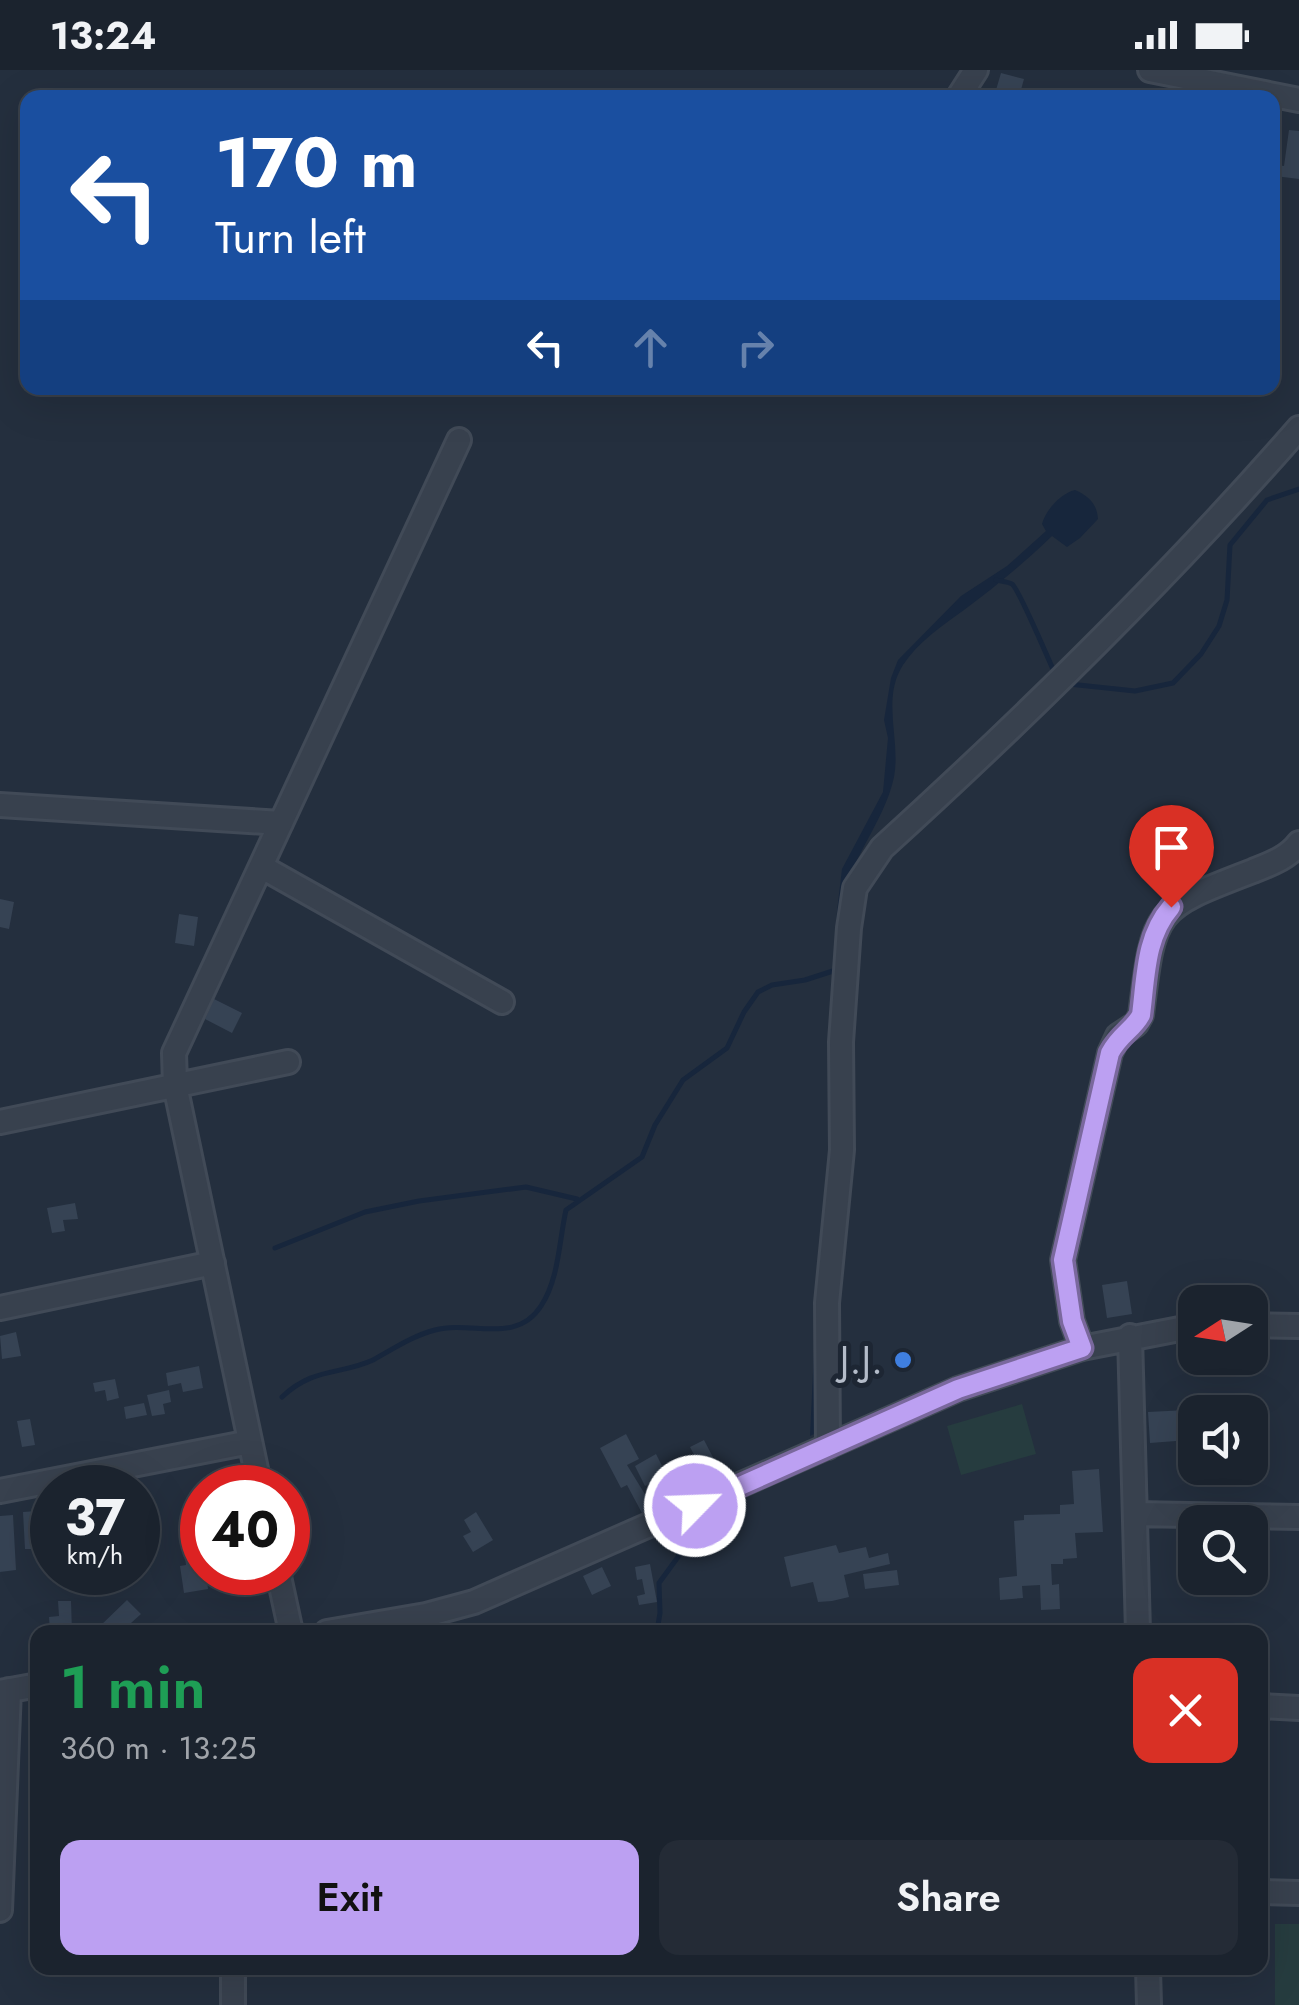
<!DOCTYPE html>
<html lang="en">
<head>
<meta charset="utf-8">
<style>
  body { margin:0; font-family:Jost,sans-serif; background:#242b36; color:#f1f3f6; height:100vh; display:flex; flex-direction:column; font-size:38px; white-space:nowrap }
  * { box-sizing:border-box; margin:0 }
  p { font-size:32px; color:#a0a4aa }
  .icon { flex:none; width:55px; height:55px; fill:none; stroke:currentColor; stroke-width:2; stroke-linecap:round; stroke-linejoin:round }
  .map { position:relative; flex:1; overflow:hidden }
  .sheet { position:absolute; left:30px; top:1555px; width:1238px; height:350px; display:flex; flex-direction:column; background:#1b232e; border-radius:20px; box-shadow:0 10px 40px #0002,0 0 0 2px #39404a }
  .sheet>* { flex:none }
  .top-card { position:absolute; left:20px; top:20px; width:1260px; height:305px; border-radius:20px; box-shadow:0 10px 40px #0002,0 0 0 2px #39404a; background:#1a4fa0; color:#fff; overflow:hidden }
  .needle { width:65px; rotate:258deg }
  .controls { position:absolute; left:1178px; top:1215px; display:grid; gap:20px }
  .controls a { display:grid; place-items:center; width:90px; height:90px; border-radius:20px; background:#1b232e; box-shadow:0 10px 40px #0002,0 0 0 2px #39404a; font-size:50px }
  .speed { position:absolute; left:30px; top:1395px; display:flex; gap:20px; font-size:50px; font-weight:700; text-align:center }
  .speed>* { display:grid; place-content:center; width:130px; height:130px; border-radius:50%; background:#1b232e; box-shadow:0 10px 40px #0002,0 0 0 2px #39404a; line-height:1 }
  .speed small { font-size:25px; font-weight:400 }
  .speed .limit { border:15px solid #d22; background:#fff; color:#111 }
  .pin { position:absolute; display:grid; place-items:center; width:85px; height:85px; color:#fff; margin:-102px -42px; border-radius:50% 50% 50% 0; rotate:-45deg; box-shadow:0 0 10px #0007 }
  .pin .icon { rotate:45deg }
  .me { position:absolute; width:110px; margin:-55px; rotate:66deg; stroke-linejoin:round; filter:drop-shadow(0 0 8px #0008) }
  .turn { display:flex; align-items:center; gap:35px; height:210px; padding:0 30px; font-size:45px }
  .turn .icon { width:130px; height:130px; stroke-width:2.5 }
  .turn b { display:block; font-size:70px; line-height:85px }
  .lanes { display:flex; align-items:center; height:95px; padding:0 30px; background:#0003; justify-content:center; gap:50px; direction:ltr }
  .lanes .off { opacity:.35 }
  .round { display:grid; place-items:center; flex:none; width:105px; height:105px; border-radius:20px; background:#242b36 }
  .headline { display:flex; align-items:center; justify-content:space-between; height:170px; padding:0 30px }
  h1 { font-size:60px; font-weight:600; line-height:75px; color:#1e9e55 }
  .button { display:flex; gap:20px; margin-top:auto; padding:20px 30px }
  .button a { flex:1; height:115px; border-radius:20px; background:#bca0f2; color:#111; font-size:40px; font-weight:600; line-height:115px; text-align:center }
  .button a+a { background:#242b36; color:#f1f3f6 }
  .status { display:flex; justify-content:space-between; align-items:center; height:70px; padding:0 50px; background:#1b232e; direction:ltr }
  .status svg { height:28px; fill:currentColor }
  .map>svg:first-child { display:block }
  .green { fill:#263c3f }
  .water { fill:#17263c }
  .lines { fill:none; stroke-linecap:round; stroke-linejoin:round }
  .stream { stroke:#17263c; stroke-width:5 }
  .building { fill:#364354 }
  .minor-casing { stroke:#414a57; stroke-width:28 }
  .minor { stroke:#38414e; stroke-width:22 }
  .route-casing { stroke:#7a689d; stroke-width:25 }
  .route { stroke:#bca0f2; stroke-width:18 }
  .shop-dot { fill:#3f7fe0; stroke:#1d2633; stroke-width:4 }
  .labels { text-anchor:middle; stroke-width:10; stroke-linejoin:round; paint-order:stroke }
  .poi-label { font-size:40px; fill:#b4bcc9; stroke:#1d2633; text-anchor:end }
</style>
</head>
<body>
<div class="status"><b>13:24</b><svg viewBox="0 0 49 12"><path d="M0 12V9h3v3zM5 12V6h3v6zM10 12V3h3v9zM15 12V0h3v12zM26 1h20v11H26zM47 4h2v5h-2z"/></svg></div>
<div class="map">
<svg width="1299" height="1935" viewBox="0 0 1299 1935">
  <rect width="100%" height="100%" fill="#242f3e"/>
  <path class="green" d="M1022,1334L1036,1384L961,1405L947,1356Z
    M1275,1854H1299V1935H1275Z"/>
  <path class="water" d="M1075,420C1089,426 1097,434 1098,449L1080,468L1067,477L1052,466C1024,493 995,517 964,540C943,555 918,572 903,595C881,629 901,670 894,707C884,754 847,791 841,840C836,888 839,937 837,985C829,1111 822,1237 814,1364L810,1366L817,1219L829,1089L831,947L837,841L842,799L883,722L888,668L884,650L891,608L898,590L961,526L1007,496L1046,461L1042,454C1045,441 1061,423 1075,420Z"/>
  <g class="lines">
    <path class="stream" d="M996,510C999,511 1009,512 1012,514C1019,519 1049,591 1056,606
      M1069,614L1135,621L1173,613L1201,584L1219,556L1227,530L1230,475L1267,430L1299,419
      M275,1178L365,1142L419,1131L526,1117L577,1129
      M282,1327C313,1297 341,1305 373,1290C393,1279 412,1266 435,1260C472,1250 516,1275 541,1236C559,1209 559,1171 566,1140L642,1087L655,1055L683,1010L727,978L744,942L758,922L772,915L805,910L836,900
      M651,1562L658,1555L660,1543L659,1513L678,1487L682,1469"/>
  </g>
  <path class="building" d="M1001,3L1024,9L1019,27L996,20Z
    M1289,60L1299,61V109L1275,106L1276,95L1284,96Z
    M0,829L14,832L9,859L0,857Z
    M179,844L198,847L194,876L175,873Z
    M214,929L242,943L232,963L205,949Z
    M75,1133L78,1149L63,1150L65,1161L52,1163L47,1138Z
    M1127,1211L1132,1244L1107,1248L1102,1215Z
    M16,1262L21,1286L2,1289L0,1266Z
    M199,1296L203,1318L183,1322L181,1313L168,1316L166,1303Z
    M115,1309L119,1328L107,1331L105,1320L95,1322L93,1313Z
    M169,1320L171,1332L163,1334L165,1344L152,1346L147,1325Z
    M144,1333L147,1345L126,1349L124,1337Z
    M1187,1340L1189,1370L1150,1373L1148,1342Z
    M30,1349L35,1375L22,1377L17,1351Z
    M626,1364L639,1389L627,1395L654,1439L643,1445L627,1415L621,1418L600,1378Z
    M704,1370L718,1397L704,1404L690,1377Z
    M656,1384L679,1429L670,1433L664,1420L657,1423L652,1413L645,1416L635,1396Z
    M1099,1399L1103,1462L1075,1463L1077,1488L1063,1489V1494H1051L1052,1515L1059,1514L1060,1539L1041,1540L1040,1515L1022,1516L1023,1528L1000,1530L999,1508L1017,1506L1014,1451L1024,1450V1445L1060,1444V1435L1074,1434L1072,1401Z
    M37,1441L38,1479H25L23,1442Z
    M476,1442L493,1470L473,1482L463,1466L471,1462L464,1450Z
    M13,1445L16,1500L0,1502V1446Z
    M201,1464L202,1502H206L208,1519L184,1523L180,1496L186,1495L183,1467Z
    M836,1475L839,1483L866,1477L869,1488L888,1483L890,1494L844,1505L849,1527L832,1531L818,1532L813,1512L791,1517L784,1487Z
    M650,1494L657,1532L639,1535L637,1526L645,1524L642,1509L637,1510L635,1497Z
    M602,1497L611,1516L592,1525L583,1506Z
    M897,1500L899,1515L865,1519L863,1504Z
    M248,1504L250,1521L231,1523L229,1506Z
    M127,1530L141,1544L121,1562H105L99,1557Z
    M58,1531H71L72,1562H50L49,1547L59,1546Z"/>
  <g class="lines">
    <g class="minor-casing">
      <path id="minor" d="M1150,0L1299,30
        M958,28L976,0
        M0,735L281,753
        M262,797L502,932
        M0,1052L288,992
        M0,1238L213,1193
        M1250,1255L1299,1256
        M1130,1266L1138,1562
        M1082,1278L1072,1251L1063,1190L1110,983L1118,966L1136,954L1141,945C1154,839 1153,839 1253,801C1270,794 1288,788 1299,773
        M828,1377L827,1233L842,1080L841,972L849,858L855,818L882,778C1027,646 1170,506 1299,358
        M260,1418L175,1015L174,983L459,370
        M0,1421L250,1372
        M1135,1444L1299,1447
        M278,1502L291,1562
        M327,1562L426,1545L474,1532L958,1319L1082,1278L1195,1256
        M0,1622L38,1615
        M1260,1636L1299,1638
        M1260,1822L1299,1823
        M0,1840L9,1620
        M1148,1898L1149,1935
        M233,1935V1898"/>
    </g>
    <use href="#minor" class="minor"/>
  </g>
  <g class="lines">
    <g class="route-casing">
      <path id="route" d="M695,1436L958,1319L1082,1278L1072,1251L1063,1190L1110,983C1120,964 1133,960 1141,945C1146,907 1145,867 1171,837"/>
    </g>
    <use href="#route" class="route"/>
  </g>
  <circle class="shop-dot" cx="903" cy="1290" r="10"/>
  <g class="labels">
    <g class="poi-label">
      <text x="883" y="1304">J.J.</text>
    </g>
  </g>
</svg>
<div class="controls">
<a><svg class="needle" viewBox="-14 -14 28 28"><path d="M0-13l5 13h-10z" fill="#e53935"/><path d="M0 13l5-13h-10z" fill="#a0a4aa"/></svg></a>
<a><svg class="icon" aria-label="sound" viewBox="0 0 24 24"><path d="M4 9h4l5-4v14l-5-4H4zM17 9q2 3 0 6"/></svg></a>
<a><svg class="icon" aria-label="search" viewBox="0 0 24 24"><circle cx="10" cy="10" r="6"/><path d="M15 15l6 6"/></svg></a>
</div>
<div class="speed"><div>37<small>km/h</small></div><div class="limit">40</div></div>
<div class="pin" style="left:1171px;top:837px;background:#d93025"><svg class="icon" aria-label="arrive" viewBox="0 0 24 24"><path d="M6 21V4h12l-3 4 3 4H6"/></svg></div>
<svg class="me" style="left:695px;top:1436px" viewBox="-20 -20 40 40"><circle r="17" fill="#bca0f2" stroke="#fff" stroke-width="3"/><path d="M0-11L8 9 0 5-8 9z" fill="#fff"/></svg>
<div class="top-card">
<div class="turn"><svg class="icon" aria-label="left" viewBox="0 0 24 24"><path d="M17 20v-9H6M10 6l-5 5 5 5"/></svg><div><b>170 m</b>Turn left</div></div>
<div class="lanes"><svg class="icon" aria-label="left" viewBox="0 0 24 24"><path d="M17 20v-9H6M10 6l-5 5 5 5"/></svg><svg class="icon off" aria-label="ahead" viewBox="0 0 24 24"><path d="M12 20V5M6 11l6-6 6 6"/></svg><svg class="icon off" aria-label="right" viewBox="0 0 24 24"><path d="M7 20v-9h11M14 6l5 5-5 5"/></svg></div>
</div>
<section class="sheet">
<div class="headline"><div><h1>1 min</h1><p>360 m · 13:25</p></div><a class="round" style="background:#d93025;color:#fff"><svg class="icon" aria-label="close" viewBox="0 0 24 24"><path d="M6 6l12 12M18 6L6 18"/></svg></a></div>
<div class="button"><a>Exit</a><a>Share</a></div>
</section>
</div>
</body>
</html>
